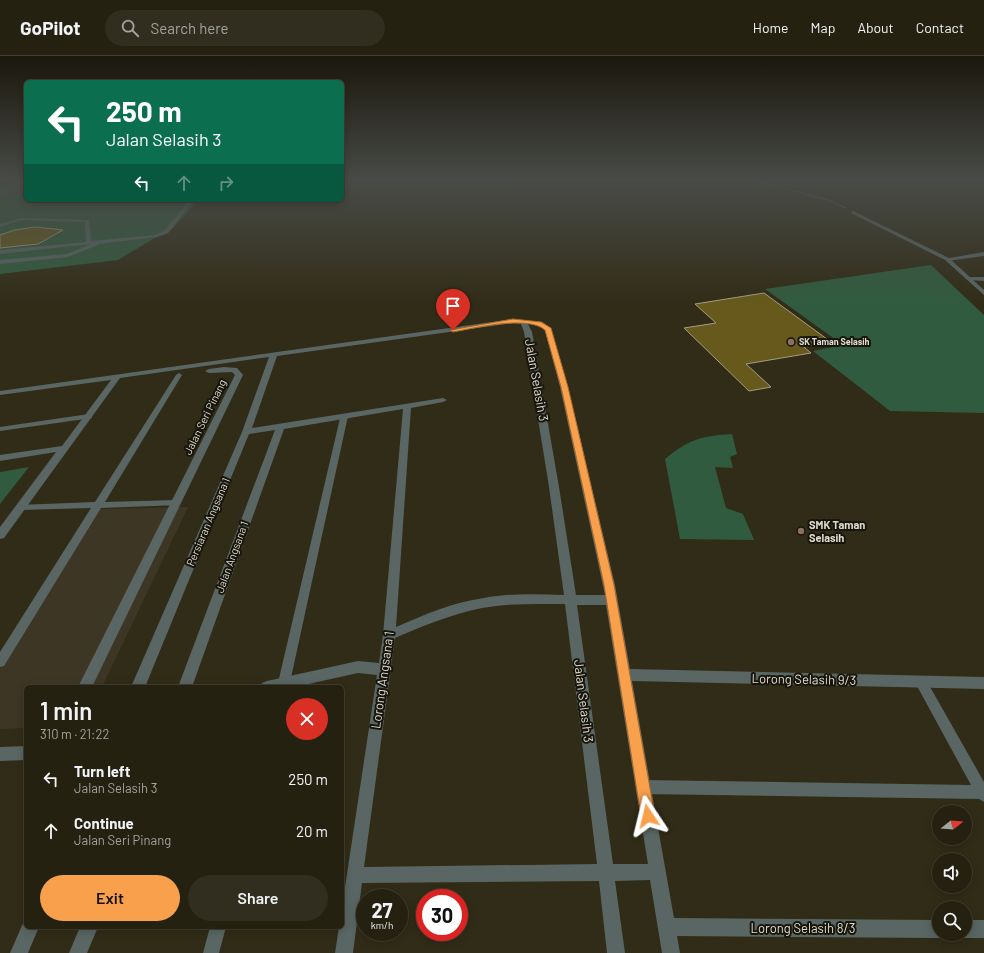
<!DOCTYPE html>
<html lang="en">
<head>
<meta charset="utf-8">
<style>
  body { margin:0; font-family:Barlow,sans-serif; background:#312e1f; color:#f1f3f6; height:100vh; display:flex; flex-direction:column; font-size:15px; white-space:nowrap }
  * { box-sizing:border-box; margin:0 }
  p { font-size:13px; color:#a3a39f }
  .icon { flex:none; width:22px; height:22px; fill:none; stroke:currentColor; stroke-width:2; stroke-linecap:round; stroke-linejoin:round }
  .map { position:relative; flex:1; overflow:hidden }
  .drawer { position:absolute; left:24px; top:629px; width:320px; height:244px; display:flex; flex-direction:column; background:#252111; border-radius:6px; box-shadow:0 2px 10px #0003,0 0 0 1px #423e31 }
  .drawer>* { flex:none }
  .hud { position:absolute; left:24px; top:24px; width:320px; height:122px; border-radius:6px; box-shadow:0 2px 10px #0003,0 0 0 1px #423e31; background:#0b6e4f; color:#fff; overflow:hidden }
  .needle { width:26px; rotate:73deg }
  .tools { position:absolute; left:932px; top:749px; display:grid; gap:8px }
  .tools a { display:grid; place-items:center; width:40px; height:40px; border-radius:50%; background:#252111; box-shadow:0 2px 10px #0003,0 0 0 1px #423e31; font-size:20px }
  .speed { position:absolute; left:356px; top:833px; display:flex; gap:8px; font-size:20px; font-weight:700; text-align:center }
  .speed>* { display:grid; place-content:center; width:52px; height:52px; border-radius:50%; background:#252111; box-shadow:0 2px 10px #0003,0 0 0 1px #423e31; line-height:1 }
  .speed small { font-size:10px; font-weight:400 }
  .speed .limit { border:6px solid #d22; background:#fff; color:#111 }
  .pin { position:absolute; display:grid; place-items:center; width:34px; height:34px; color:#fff; margin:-41px -17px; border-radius:50% 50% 50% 0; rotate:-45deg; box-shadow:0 0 4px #0007 }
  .pin .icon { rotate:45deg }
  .me { position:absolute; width:44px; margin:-22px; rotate:350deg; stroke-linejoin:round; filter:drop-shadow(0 0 3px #0008) }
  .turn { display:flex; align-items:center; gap:14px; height:84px; padding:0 16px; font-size:18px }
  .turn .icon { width:52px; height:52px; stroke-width:2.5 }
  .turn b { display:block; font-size:28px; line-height:34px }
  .lanes { display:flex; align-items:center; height:38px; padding:0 16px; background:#0003; justify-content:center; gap:20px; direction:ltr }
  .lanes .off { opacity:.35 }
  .round { display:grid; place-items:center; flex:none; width:42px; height:42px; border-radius:21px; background:#312e1f }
  .head { display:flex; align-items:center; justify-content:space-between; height:68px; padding:0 16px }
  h1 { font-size:24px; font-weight:600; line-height:30px }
  .cta { display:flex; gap:8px; margin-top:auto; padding:8px 16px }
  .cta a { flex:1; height:46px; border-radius:24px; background:#f9a04c; color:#111; font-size:16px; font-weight:600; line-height:46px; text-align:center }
  .cta a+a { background:#312e1f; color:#f1f3f6 }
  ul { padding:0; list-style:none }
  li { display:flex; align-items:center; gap:12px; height:52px; padding:0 16px }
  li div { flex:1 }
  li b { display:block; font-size:15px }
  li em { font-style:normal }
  header { display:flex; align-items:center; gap:24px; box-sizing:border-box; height:56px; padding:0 20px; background:#252111; border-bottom:1px solid #423e31 }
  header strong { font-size:19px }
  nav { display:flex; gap:22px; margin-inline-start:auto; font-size:14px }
  .search { width:280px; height:36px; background:#312e1f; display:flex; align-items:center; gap:10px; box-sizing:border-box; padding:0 14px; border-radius:22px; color:#a3a39f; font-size:15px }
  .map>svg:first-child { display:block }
  .commercial { fill:#3e3625 }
  .green { fill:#315b3e }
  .building { fill:#66591b; stroke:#a39e85 }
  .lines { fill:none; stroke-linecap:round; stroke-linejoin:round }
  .path { stroke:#817d6c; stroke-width:1; stroke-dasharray:2 1; stroke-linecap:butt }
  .service { fill:#596664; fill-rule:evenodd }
  .minor { fill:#596664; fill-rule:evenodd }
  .tertiary { fill:#596664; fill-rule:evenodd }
  .route { fill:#f9a04c; stroke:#a26831 }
  .education-dot { fill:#8d6e63; stroke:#17150c; stroke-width:1.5 }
  .labels { text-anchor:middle; stroke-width:4; stroke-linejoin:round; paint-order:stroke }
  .far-poi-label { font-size:9px; font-weight:bold; fill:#dfdccf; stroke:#17150c; text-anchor:start }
  .street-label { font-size:11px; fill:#dfdccf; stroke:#17150c }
  .poi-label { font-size:11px; font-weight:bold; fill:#dfdccf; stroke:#17150c; text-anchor:start }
  .near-street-label { font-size:13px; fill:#dfdccf; stroke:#17150c }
</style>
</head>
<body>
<header>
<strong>GoPilot</strong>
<div class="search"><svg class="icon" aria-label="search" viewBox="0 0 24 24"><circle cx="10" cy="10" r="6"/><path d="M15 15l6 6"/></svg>Search here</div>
<nav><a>Home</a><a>Map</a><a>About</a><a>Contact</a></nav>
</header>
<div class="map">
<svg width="984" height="897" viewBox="0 0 984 897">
  <rect width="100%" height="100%" fill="#312c17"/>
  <path class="commercial" d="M188,451L102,631H26V672L0,673V613L100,453Z"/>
  <path class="green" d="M14,123H26V144H199L168,177L153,183L118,204L0,218V129Z
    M931,209L984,259V357L890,355L813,295L843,289L765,233Z
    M732,378L737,398L730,401L733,412L715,411L726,452L743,458L754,484L680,483L665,403C689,383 702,380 732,378Z
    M29,411L0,448V416Z"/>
  <path class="building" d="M35,171L63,174L38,188L0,192V179L15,174Z
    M764,237L831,286L804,291L811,297L746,308L771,331L749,335L684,272L716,267L695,248Z"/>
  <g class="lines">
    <path class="path" d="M750,123L828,144L846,152"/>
    <path class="service" d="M26,125V128L0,139V136Z
      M190,144H194L168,177L156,181L98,188V189L68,201L0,208V204L67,198L91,188L0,198V194L86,186L85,166L21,164L0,171V168L21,162L87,164L89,165L91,185L155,179L164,175Z
      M966,221H984V225L968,224L965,222Z
      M179,317L182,319L105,446L176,444L180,447L179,449L101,452L4,610L0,611V596L91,452L21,454L18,453L16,451L18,449L95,446L176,319Z
      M89,358H92V362L0,375V371Z
      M341,358H347L348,360L289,631H277Z
      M921,620L925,622L984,726V746L979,743L643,738L638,736L636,731L638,726L643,724L971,729L917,630L915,626L917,622Z
      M210,871H226L219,897H203Z"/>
    <path class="minor" d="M984,196V200L947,205L944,203Z
      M513,263L543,266L551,274L568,331L615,529L630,613L984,621V633L632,625L674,862L939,864V878L945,879L939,882L677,880L680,897H662L650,824L615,825L625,897H607L599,825L362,827L353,897H335L339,871H342V851L377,619L358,617L295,631H260L262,627L267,625L358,605L379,607L383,579L403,353L284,373L192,631H178L275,374L249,378L145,631H131L242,376L269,301L120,322L4,482L0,483V471L56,396L0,405V399L62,390L111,324L0,339V335ZM513,267L521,268L524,276L549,431L564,539C537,538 510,537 484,542C453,546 424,559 396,571L411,352L443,346L447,344L443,342L252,372L277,300ZM528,268L539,269L545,275L560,331L605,539H576L559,431L532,276ZM565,548L597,808L364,811L395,582C423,570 452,558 482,552C509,547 538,548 565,548ZM577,549H606L648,808H613Z
      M224,311L237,312L243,319L92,631H78L235,319L232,316L209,317L205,315L209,313Z
      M26,690V704L0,705V691Z
      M26,864V871H39L28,897H10L24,865Z
      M965,864H984V882H965L959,879L965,878Z
      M80,871H98L87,897H69Z"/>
    <path class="tertiary" d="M853,155L949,202L984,234V239L945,204L851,157Z"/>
  </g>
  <linearGradient id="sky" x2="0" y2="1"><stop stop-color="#1b180d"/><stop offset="0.5" stop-color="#484b47"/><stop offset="1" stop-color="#484b47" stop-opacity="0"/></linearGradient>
  <rect width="984" height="248" fill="url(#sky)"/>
  <path class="route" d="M513,263L541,266L551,272L568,331L614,529L655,760L653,764L648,766L643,764L641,760L604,529L561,331L545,274C528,259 475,272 453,276L450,274Z"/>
  <g class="education-dot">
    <circle cx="791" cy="286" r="4"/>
    <circle cx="801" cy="475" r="4"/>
  </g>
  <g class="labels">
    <g class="far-poi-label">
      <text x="799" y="289">SK Taman Selasih</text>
    </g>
    <g class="street-label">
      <text transform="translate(205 361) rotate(-64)" y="4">Jalan Seri Pinang</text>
      <text transform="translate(208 466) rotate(-67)" y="4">Persiaran Angsana 1</text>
      <text transform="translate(232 501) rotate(-70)" y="4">Jalan Angsana 1</text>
    </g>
    <g class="poi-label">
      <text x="809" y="473">SMK Taman<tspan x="809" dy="13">Selasih</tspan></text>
    </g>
    <g class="near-street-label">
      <text transform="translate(537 324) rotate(80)" y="5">Jalan Selasih 3</text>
      <text transform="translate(804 623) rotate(1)" y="5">Lorong Selasih 9/3</text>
      <text transform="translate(382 624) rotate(-82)" y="5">Lorong Angsana 1</text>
      <text transform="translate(584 645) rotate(83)" y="5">Jalan Selasih 3</text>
      <text x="803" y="877">Lorong Selasih 8/3</text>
    </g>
  </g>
</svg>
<div class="tools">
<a><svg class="needle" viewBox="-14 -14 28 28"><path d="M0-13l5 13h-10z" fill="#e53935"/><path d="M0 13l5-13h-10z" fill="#a3a39f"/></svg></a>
<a><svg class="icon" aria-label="sound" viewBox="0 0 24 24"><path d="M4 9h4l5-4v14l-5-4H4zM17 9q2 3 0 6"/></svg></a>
<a><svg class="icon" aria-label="search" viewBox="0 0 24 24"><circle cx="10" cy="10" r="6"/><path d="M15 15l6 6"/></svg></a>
</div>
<div class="speed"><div>27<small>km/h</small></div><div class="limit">30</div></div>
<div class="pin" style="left:453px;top:274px;background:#d93025"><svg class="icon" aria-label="arrive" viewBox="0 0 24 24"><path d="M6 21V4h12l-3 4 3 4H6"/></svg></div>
<svg class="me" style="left:648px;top:760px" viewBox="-20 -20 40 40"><path d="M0-17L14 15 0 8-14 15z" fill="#f9a04c" stroke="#fff" stroke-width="4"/></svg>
<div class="hud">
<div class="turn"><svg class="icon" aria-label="left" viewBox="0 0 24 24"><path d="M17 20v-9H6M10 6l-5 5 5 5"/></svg><div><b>250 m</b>Jalan Selasih 3</div></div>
<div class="lanes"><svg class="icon" aria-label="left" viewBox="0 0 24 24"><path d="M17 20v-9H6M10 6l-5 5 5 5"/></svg><svg class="icon off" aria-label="ahead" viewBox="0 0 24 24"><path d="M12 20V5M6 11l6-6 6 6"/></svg><svg class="icon off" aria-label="right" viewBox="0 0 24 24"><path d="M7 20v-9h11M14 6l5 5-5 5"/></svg></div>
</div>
<section class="drawer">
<div class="head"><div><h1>1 min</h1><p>310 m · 21:22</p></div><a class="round" style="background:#d93025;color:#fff"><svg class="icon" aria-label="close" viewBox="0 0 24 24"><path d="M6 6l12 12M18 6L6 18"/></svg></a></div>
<ul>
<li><svg class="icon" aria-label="left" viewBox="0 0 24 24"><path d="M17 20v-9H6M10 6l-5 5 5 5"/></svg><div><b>Turn left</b><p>Jalan Selasih 3</p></div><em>250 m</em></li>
<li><svg class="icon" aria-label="ahead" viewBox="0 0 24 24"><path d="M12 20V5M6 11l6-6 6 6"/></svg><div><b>Continue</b><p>Jalan Seri Pinang</p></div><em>20 m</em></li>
</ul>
<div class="cta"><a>Exit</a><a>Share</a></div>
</section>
</div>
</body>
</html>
